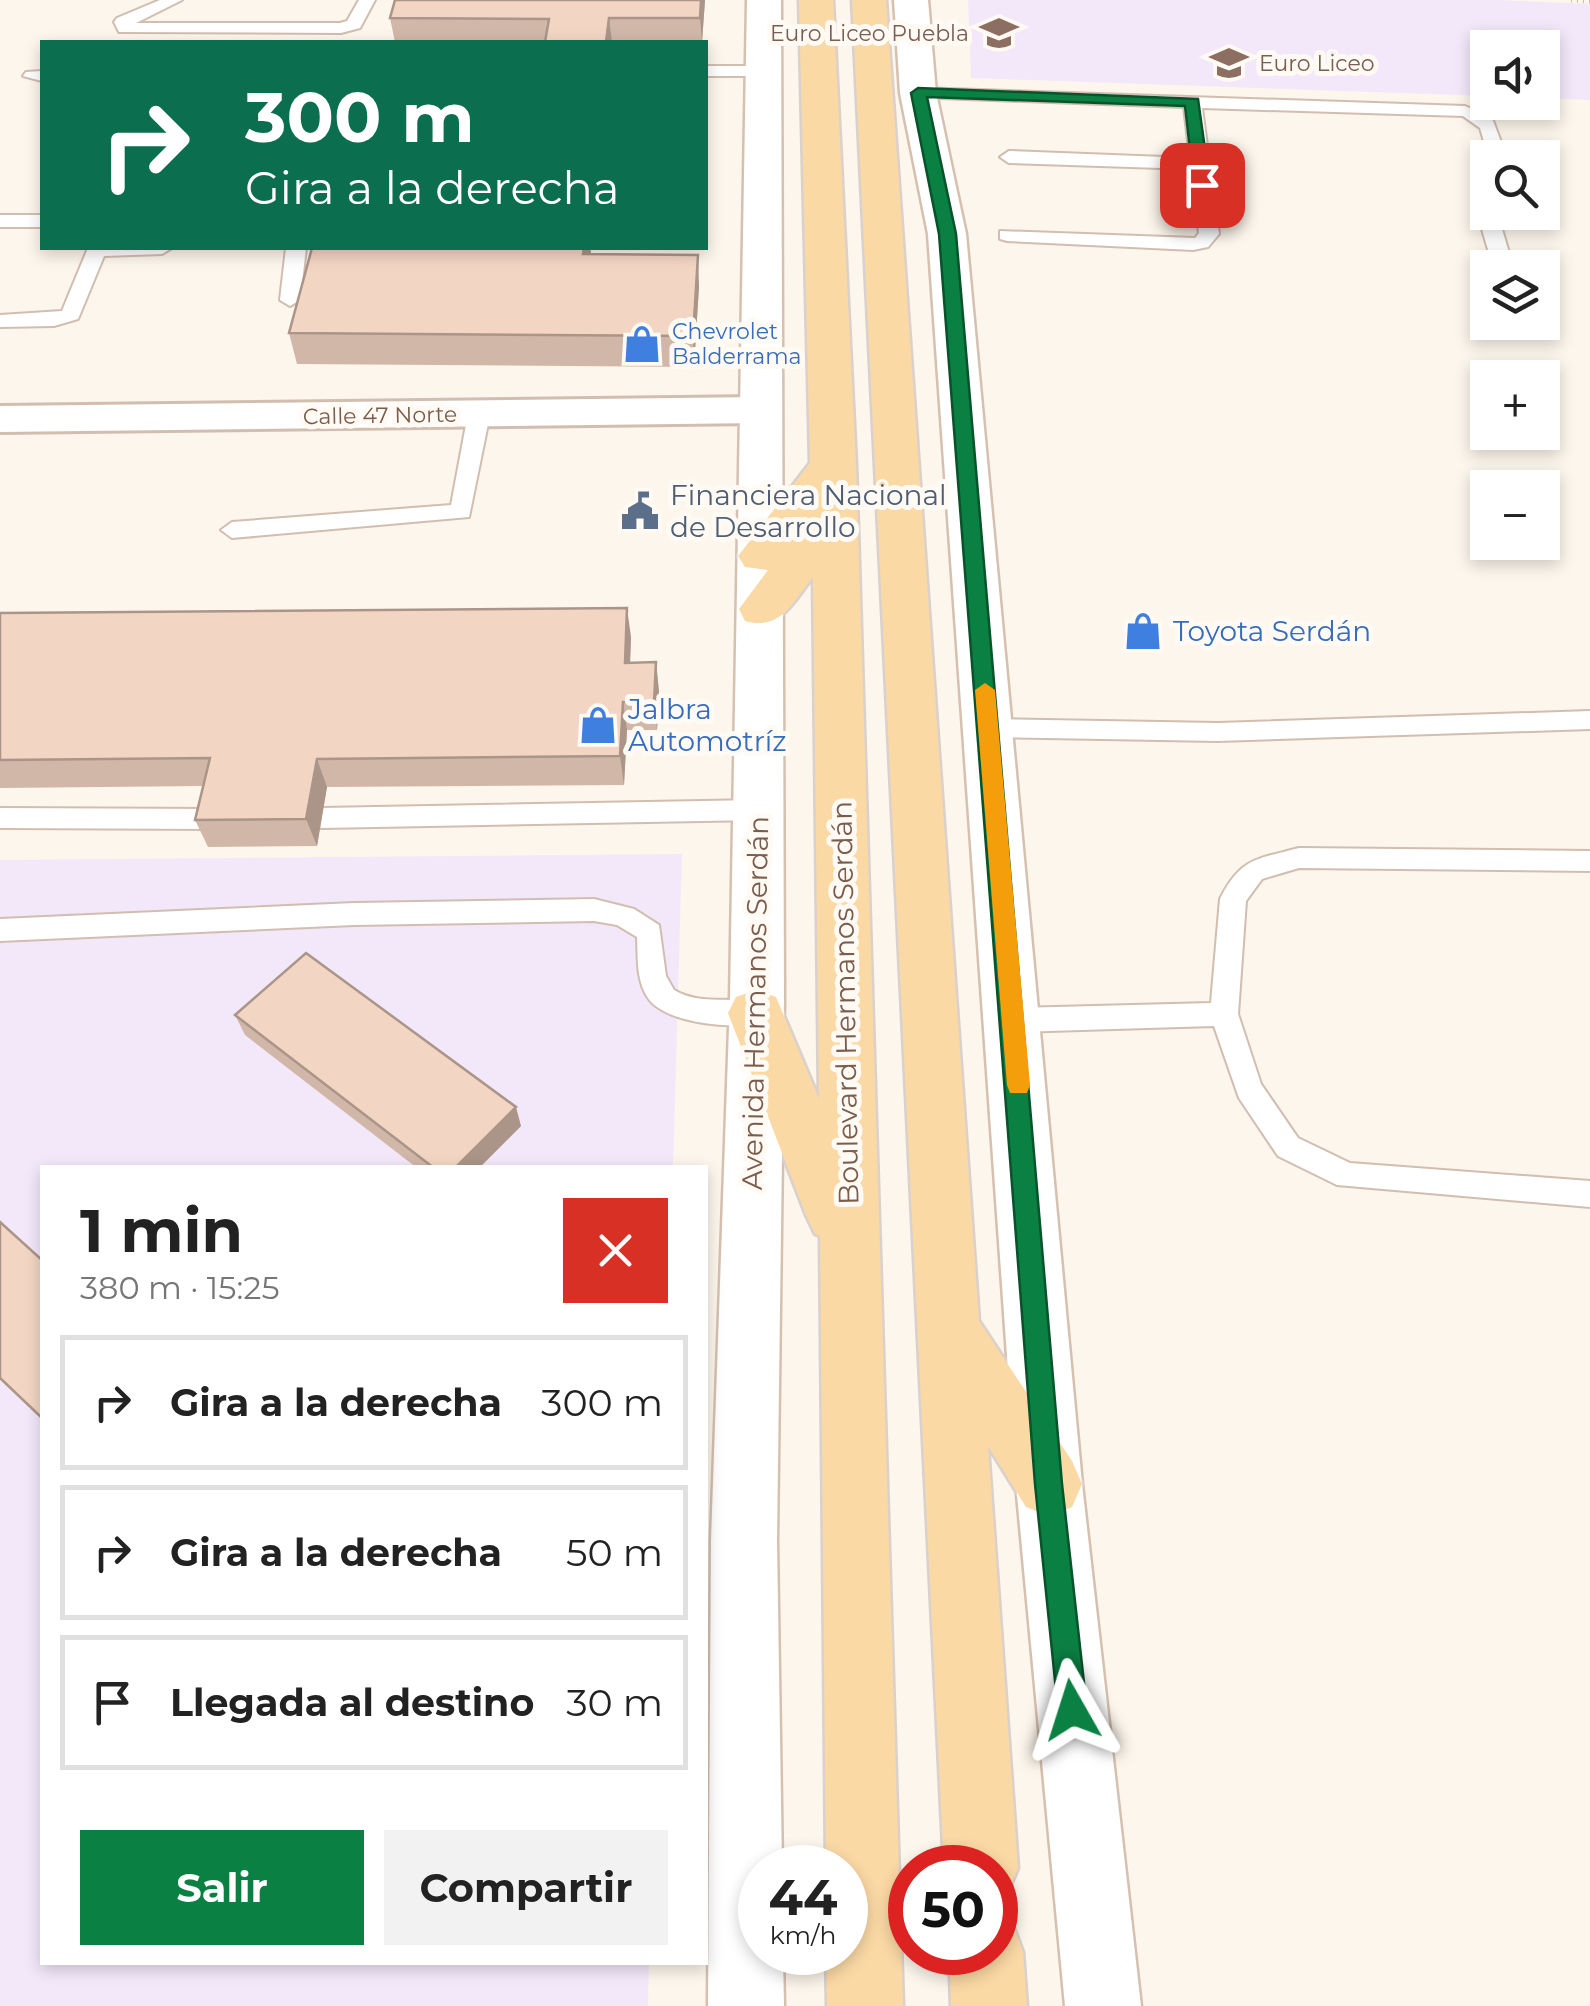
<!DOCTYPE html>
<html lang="es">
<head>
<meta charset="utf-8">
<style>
  body { margin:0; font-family:Montserrat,sans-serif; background:#f2f2f2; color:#222; height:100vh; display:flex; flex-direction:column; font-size:38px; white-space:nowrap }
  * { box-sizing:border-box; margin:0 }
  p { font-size:32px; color:#767676 }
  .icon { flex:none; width:55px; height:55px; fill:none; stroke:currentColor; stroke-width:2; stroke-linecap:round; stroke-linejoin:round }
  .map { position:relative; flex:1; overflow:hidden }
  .sheet { position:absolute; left:40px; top:1165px; width:668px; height:800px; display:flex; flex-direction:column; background:#fff; border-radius:0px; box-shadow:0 5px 15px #0003 }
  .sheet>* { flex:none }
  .guide { position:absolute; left:40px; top:40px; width:668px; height:210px; border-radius:0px; box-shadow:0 5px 15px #0003; background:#0b6e4f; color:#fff; overflow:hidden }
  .controls { position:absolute; left:1470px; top:30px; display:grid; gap:20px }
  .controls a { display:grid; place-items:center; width:90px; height:90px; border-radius:0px; background:#fff; box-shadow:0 5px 15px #0003; font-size:50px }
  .speed { position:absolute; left:738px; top:1845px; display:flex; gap:20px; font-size:50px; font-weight:700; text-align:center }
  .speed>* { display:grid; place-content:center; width:130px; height:130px; border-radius:50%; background:#fff; box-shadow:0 5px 15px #0003; line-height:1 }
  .speed small { font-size:25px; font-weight:400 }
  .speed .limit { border:15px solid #d22; background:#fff; color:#111 }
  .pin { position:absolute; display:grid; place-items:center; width:85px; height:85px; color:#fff; margin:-42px; border-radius:20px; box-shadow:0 5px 15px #0006 }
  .me { position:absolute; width:110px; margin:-55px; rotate:354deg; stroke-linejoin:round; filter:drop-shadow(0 0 8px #0008) }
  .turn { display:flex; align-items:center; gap:35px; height:210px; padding:0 40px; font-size:45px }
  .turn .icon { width:130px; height:130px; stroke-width:2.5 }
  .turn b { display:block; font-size:70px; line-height:85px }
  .round { display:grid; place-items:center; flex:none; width:105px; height:105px; border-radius:0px; background:#f2f2f2 }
  .overview { display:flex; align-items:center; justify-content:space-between; height:170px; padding:0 40px }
  h1 { font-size:60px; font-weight:700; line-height:75px }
  .action { display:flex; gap:20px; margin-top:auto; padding:20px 40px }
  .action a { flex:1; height:115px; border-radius:0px; background:#0b8043; color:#fff; font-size:40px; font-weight:700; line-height:115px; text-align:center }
  .action a+a { background:#f2f2f2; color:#222 }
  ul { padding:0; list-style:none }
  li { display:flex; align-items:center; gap:30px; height:135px; margin:0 20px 15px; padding:0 20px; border:5px solid #e0e0e0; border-radius:0px }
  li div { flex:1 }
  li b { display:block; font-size:38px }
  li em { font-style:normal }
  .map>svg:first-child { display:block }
  .education { fill:#f3e8fa }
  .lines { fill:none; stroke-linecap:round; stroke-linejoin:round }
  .lane-casing { stroke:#d1beb0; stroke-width:4 }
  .street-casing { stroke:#d1beb0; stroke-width:6 }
  .secondary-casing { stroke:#d6c0b0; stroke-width:5 }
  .primary-casing { stroke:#dad1cd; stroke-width:5 }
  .path { stroke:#d9b8a5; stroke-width:5; stroke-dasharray:1 5; stroke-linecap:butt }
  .lane { fill:#fff; fill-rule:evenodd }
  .street { fill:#fff; fill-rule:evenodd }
  .secondary { fill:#fff; fill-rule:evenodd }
  .primary { fill:#fbd9a5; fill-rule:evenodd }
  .wall { fill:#d1b7a8 }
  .shaded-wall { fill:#aa9588 }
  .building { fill:#f3d5c3; stroke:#aa9588; stroke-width:2.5 }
  .route { fill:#0b8043; stroke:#07532c; stroke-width:2.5 }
  .slow { fill:#f59e0b }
  .labels { text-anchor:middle; stroke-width:10; stroke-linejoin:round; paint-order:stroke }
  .far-education-label { font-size:22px; fill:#785e54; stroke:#fffaf3; text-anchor:end }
  .far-shop-label { font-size:22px; fill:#366cbe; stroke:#fffaf3; text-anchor:start }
  .far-street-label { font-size:22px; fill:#7a5c4d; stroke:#fffaf3 }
  .service-label { font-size:28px; fill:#4e5e75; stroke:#fffaf3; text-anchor:start }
  .shop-label { font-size:28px; fill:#366cbe; stroke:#fffaf3; text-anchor:start }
  .street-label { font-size:28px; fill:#7a5c4d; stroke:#fffaf3 }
</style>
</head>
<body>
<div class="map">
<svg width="1590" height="2006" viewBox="0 0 1590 2006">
  <rect width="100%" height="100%" fill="#fdf6ec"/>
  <path class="education" d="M968,0H1500L1590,4V100L1543,98L1542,48H1488L1487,96L971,78Z
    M682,854L673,1167L42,1168V1962L649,1963L648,2006H0V860Z"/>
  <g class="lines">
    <g class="lane-casing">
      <path id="lane" d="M160,0H182L136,23H340L347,21L359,0H375L360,28L341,33L119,32L114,22L117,18Z
        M705,66H765L774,71L765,76H705Z
        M42,71V81L23,76L26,72Z
        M918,88L1465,106L1492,118L1507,158H1489L1480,128L1463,116L1202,108L1219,234L1208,247L1193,250L1007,241L1000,239V231L1195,238L1199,233L1191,169L1009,163L1000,157L1009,151L1190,158L1184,107L912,97L909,93Z
        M1488,190V212H1497L1512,263L1509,267L1496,268L1492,263L1473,199Z
        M0,215H42V227H0Z
        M88,248H172L162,254L104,256L78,319L54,326L0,327V315L62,311Z
        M286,248H306L300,300L290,306L280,300Z
        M479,407L490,414L469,517L232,538L221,530L232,522L451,505L468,414Z
        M1590,711V729L1218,741L989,737L980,735L977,728L980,721L989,719L1218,723Z
        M758,800L767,803L771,810L767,817L758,820L322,828L313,825L309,818L313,811L322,808Z
        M0,808L214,809L223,812L227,819L223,826L214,829L0,828Z
        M1299,848L1590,851V871L1299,868L1262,879L1246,901L1238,1014L1261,1084L1298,1138L1350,1163L1590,1181V1207L1337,1185L1278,1156L1239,1098L1214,1026L1013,1032L1003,1028L999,1020L1003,1012L1013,1008L1211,1003L1220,899C1241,857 1258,859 1299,848Z
        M594,899L634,909L659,925L666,976L674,990C702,1007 736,994 766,1005L770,1013L766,1021C739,1031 665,1024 648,998C636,980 638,958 637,937L617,925L594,921L354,925L0,941V919L354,903Z"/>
    </g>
    <g class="street-casing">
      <path id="street" d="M760,397L774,401L780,410L774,419L760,423L0,432V406Z"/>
    </g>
    <g class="secondary-casing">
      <path id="secondary" d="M747,0H781L784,999L777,1540L782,1868H760V1952H783L784,2006H708L711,1540L730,999Z
        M894,0H928L936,93L966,234L1082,1484L1141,2006H1065L1016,1484L928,234L900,93Z"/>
    </g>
    <g class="primary-casing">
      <path id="primary" d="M799,0H833L856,463L903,2006H827L826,1952H845V1868H826L820,1236L815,1234L806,1215L728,1013L736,997L756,990L776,997L819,1099L813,577C793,602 781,631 745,621L739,609L768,570L745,567L738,556L810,463Z
        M852,0H886L979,1321L1072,1461L1082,1484L1072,1507L1049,1516L1026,1507L988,1446L1018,1868L1007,1894L995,1899V1868H944Z
        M995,1918L1013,1925L1023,1952L1027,2006H951L949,1952H995Z"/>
    </g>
    <path class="path" d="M1571,0L1590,1"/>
    <use href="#lane" class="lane"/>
    <use href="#street" class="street"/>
    <use href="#secondary" class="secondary"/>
    <use href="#primary" class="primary"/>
  </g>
  <path class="wall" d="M705,0L702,42H395L390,18Z
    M590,254L699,286L694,367L297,364L289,333Z
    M0,613L631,637L630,663L656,662L659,692L657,730H627L624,785L327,787L317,846L208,847L195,820L203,786L0,788Z
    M235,1015L521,1126L479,1168H417L245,1035Z"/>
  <path class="shaded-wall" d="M701,0H705L702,42L700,18Z
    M609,18L612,42H606Z
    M584,248H590L591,252L587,285L583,254Z
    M698,255L699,286L694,367L693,336Z
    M627,608L631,637L629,692L625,663Z
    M656,662L659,692L657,730L654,702Z
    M623,702L627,730L624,785L620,756Z
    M317,759L327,787L317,846L306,819Z
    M516,1107L521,1126L479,1168H455Z"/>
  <path class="building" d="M395,0H701L700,18H609L606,42H545L549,19L390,18Z
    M312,248H584L583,254L698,255L693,336L289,333Z
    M627,608L625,663L656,662L654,702H623L620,756L317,759L306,819L195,820L210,758L0,760V613Z
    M306,953L516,1107L455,1168H434L235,1015Z
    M0,1222L42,1260V1418L0,1378Z"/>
  <path class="route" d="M918,88L1198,99L1210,185L1202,190L1194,185L1185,106L927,97L956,234L1062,1484L1087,1710L1082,1720L1072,1725L1062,1720L1058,1710L1035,1484L939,234L911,93Z"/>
  <path class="slow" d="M985,683L995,690L1030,1085L1027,1093H1010L1007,1085L975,690Z"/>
  <defs>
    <g id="school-bare" transform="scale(3)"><path d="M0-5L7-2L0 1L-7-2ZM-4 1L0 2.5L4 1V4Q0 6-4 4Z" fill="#8d6e63" stroke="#fffaf3" stroke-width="2.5" paint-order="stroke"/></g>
    <g id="shop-bare" transform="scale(3)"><path d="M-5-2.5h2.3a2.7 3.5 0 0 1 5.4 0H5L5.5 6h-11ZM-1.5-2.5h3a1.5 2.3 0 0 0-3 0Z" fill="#3f7fe0" stroke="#fffaf3" stroke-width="2.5" paint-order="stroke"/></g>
    <g id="civic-bare" transform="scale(3)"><path d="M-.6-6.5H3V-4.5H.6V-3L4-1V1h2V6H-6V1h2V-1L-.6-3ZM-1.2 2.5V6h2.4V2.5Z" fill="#5c6f8a" stroke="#fffaf3" stroke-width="2.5" paint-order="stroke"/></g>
  </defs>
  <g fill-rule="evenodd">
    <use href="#school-bare" x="999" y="33"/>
    <use href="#school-bare" x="1229" y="63"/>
    <use href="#shop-bare" x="642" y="344"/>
    <use href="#civic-bare" x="640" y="511"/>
    <use href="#shop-bare" x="1143" y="631"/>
    <use href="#shop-bare" x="598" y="725"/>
  </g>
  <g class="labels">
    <g class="far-education-label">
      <text x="969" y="41">Euro Liceo Puebla</text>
      <text x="1259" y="71" text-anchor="start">Euro Liceo</text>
    </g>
    <g class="far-shop-label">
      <text x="672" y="339">Chevrolet<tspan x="672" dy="25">Balderrama</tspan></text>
    </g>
    <g class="far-street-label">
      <text transform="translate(380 415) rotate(-1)" y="8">Calle 47 Norte</text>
    </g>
    <g class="service-label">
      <text x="670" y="505">Financiera Nacional<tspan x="670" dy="32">de Desarrollo</tspan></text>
    </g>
    <g class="shop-label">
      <text x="1173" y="641">Toyota Serdán</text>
      <text x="628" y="719">Jalbra<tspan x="628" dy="32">Automotríz</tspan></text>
    </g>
    <g class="street-label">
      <text transform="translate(755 1003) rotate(-89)" y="10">Avenida Hermanos Serdán</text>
      <text transform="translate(845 1003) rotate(-91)" y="10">Boulevard Hermanos Serdán</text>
    </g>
  </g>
</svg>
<div class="controls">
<a><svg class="icon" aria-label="sound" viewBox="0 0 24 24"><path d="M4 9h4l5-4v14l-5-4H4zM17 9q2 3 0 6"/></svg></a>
<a><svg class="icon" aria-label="search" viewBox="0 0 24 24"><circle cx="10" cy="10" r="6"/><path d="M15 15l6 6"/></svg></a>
<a><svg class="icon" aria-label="layers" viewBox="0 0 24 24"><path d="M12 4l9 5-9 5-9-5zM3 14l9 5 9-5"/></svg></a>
<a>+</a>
<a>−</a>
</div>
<div class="speed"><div>44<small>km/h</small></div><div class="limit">50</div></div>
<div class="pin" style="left:1202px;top:185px;background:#d93025"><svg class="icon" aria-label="arrive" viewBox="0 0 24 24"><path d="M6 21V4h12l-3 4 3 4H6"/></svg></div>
<svg class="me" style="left:1072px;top:1710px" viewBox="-20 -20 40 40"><path d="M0-17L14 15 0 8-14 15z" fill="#0b8043" stroke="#fff" stroke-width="4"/></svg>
<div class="guide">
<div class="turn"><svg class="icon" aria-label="right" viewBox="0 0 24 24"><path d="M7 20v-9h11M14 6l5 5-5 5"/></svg><div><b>300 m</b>Gira a la derecha</div></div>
</div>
<section class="sheet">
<div class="overview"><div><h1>1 min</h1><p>380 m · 15:25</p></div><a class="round" style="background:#d93025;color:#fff"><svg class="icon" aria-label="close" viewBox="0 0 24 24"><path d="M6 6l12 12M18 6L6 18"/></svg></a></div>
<ul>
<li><svg class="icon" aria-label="right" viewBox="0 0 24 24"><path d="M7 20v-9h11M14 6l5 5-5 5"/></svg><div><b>Gira a la derecha</b></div><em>300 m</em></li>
<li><svg class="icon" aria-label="right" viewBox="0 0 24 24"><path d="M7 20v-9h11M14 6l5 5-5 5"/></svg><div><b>Gira a la derecha</b></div><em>50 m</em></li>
<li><svg class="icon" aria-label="arrive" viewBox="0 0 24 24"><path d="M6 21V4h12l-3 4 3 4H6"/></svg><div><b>Llegada al destino</b></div><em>30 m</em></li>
</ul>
<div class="action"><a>Salir</a><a>Compartir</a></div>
</section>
</div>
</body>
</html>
